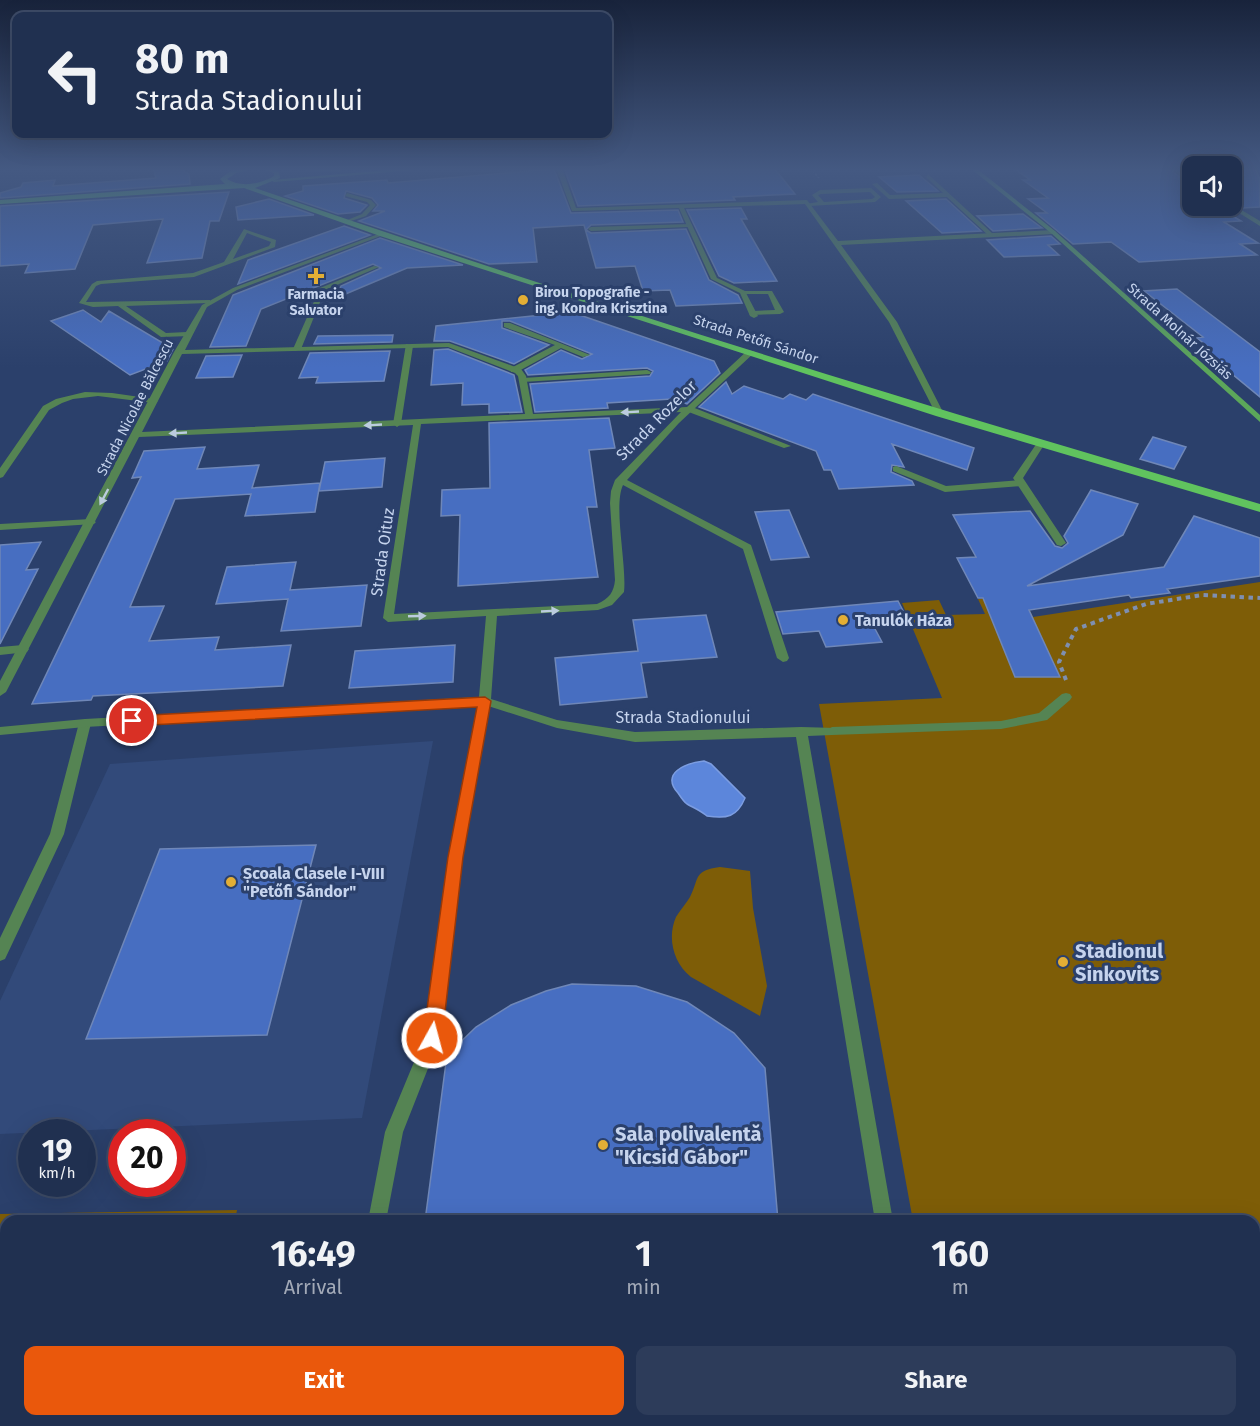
<!DOCTYPE html>
<html lang="en">
<head>
<meta charset="utf-8">
<style>
  body { margin:0; font-family:"Fira Sans",sans-serif; background:#2d3c5a; color:#f1f3f6; height:100vh; display:flex; flex-direction:column; font-size:22px; white-space:nowrap }
  * { box-sizing:border-box; margin:0 }
  p { font-size:20px; color:#a2a9b7 }
  .icon { flex:none; width:33px; height:33px; fill:none; stroke:currentColor; stroke-width:2; stroke-linecap:round; stroke-linejoin:round }
  .map { position:relative; flex:1; overflow:hidden }
  .details { position:absolute; left:0px; top:1215px; width:1260px; height:212px; display:flex; flex-direction:column; background:#203050; border-radius:18px 18px 0 0; box-shadow:0 6px 24px #0002,0 0 0 2px #3d4b67 }
  .details>* { flex:none }
  .banner { position:absolute; left:12px; top:12px; width:600px; height:126px; border-radius:12px; box-shadow:0 6px 24px #0002,0 0 0 2px #3d4b67; background:#203050; color:#f1f3f6; overflow:hidden }
  .controls { position:absolute; left:1182px; top:156px; display:grid; gap:12px }
  .controls a { display:grid; place-items:center; width:60px; height:60px; border-radius:12px; background:#203050; box-shadow:0 6px 24px #0002,0 0 0 2px #3d4b67; font-size:30px }
  .speed { position:absolute; left:18px; top:1119px; display:flex; gap:12px; font-size:30px; font-weight:700; text-align:center }
  .speed>* { display:grid; place-content:center; width:78px; height:78px; border-radius:50%; background:#203050; box-shadow:0 6px 24px #0002,0 0 0 2px #3d4b67; line-height:1 }
  .speed small { font-size:15px; font-weight:400 }
  .speed .limit { border:9px solid #d22; background:#fff; color:#111 }
  .pin { position:absolute; display:grid; place-items:center; width:51px; height:51px; color:#fff; margin:-26px; border:3px solid #fff; border-radius:50%; box-shadow:0 2px 6px #0007 }
  .me { position:absolute; width:66px; margin:-33px; rotate:7deg; stroke-linejoin:round; filter:drop-shadow(0 0 4px #0008) }
  .turn { display:flex; align-items:center; gap:21px; height:126px; padding:0 24px; font-size:27px }
  .turn .icon { width:78px; height:78px; stroke-width:2.5 }
  .turn b { display:block; font-size:42px; line-height:51px }
  .eta { display:flex; justify-content:space-evenly; align-items:center; height:102px; text-align:center }
  .eta b { font-size:36px; font-weight:700; line-height:42px }
  .primary-button { display:flex; gap:12px; margin-top:auto; padding:12px 24px }
  .primary-button a { flex:1; height:69px; border-radius:12px; background:#ea580c; color:#fff; font-size:24px; font-weight:700; line-height:69px; text-align:center }
  .primary-button a+a { background:#2d3c5a; color:#f1f3f6 }
  .map>svg:first-child { display:block }
  .built { fill:#324a7a }
  .green { fill:#7e5d07 }
  .water { fill:#5c86db; stroke:#7c9de1; stroke-width:1.5 }
  .building { fill:#476ec1; stroke:#6f87b8; stroke-width:1.5 }
  .lines { fill:none; stroke-linecap:round; stroke-linejoin:round }
  .path-far1 { stroke:#7e8fb1; stroke-width:1.5; stroke-dasharray:2 2; stroke-linecap:butt }
  .path { stroke:#7e8fb1; stroke-width:4; stroke-dasharray:4.5 4.5; stroke-linecap:butt }
  .lane { fill:#558453; fill-rule:evenodd }
  .street { fill:#558453; fill-rule:evenodd }
  .secondary { fill:#5ca75a; fill-rule:evenodd }
  .primary { fill:#60c35e; fill-rule:evenodd }
  .oneway { fill:#bbccde }
  .route { fill:#ea580c; stroke:#983908; stroke-width:1.5 }
  .poi-dot { fill:#e3ae35; stroke:#2b406b; stroke-width:2 }
  .labels { text-anchor:middle; stroke-width:6; stroke-linejoin:round; paint-order:stroke }
  .far-poi-label { font-size:14px; font-weight:bold; fill:#c6d4ee; stroke:#2b406b; text-anchor:start }
  .far-street-label { font-size:14px; fill:#c6d4ee; stroke:#2b406b }
  .street-label { font-size:16px; fill:#c6d4ee; stroke:#2b406b }
  .poi-label { font-size:16px; font-weight:bold; fill:#c6d4ee; stroke:#2b406b; text-anchor:start }
  .near-poi-label { font-size:20px; font-weight:bold; fill:#c6d4ee; stroke:#2b406b; text-anchor:start }
</style>
</head>
<body>
<div class="map">
<svg width="1260" height="1426" viewBox="0 0 1260 1426">
  <rect width="100%" height="100%" fill="#2b406b"/>
  <path class="built" d="M433,741L362,1118L0,1134V1001L110,764Z"/>
  <path class="green" d="M1260,582V1426H950L949,1421L1254,1420V1221H913L819,704L942,698L902,603L939,600L946,615L985,614L978,599L1023,597L1033,617Z
    M720,867L750,871L753,908L767,986L760,1016L691,977C673,963 667,937 676,917C680,910 686,904 690,897C700,877 693,871 720,867Z
    M237,1210L235,1221H6V1420L185,1421L184,1426H0V1214Z"/>
  <path class="water" d="M704,761L711,764L745,798C737,817 727,819 707,816C700,810 694,808 687,804C684,802 680,796 678,793C660,773 686,763 704,761Z"/>
  <path class="building" d="M153,168H180L189,174L190,184L0,198V193L21,187L23,183L55,180L53,186L156,178Z
    M564,168H774L795,194L733,197L735,200L578,206Z
    M1014,168H1167L1192,186V206H1226L1228,209H1221L1241,221L1224,222L1258,243L1240,244L1257,255L1139,262L1111,242L1073,244L1036,213H1047L1028,199L1048,198L1023,180H1030Z
    M1232,168H1255L1260,179V207L1242,208L1232,203Z
    M554,169L571,213L678,210L683,222L591,225L586,230L591,233L686,229L709,280L738,295L742,303L676,306L670,290L643,291L635,266L596,268L584,225L533,228L537,262L489,264L359,221L385,211H373L378,205L372,198L346,191L344,198L367,205L360,212L338,214L285,196L303,191V186L387,180L388,183Z
    M919,175L938,191L897,192L879,177Z
    M229,192L219,221H210L202,258L147,263L163,219L93,225L75,269L25,273L29,264L0,266V206Z
    M269,199L314,215L238,220L236,207Z
    M946,199L981,231L942,233L906,201Z
    M741,208L747,219H741L777,281L734,283L719,276L687,210Z
    M1023,214L1042,228L993,231L977,216Z
    M344,226L370,235L238,284L248,260Z
    M1051,236L1060,244L1048,245L1059,255L1004,257L987,240Z
    M380,238L463,265L407,268L336,298L341,286L381,268L373,264L261,309L246,346L210,347L233,295Z
    M1177,289L1260,352V397L1203,350L1211,349L1197,338L1203,337L1144,291Z
    M83,310L101,322L109,311L173,349L167,361L130,375L51,321Z
    M571,312L714,361L720,373L687,404L672,399L607,403L608,408L535,412L530,384L650,376L653,371L647,368L528,375L525,370L561,350L582,359L592,354L510,321H502V328L549,345L514,364L450,341H434L436,326Z
    M393,335L392,342L314,344L318,336Z
    M448,349L514,375L522,412L489,413V404L462,405L463,383L431,385L434,350Z
    M390,351L384,381L316,383L318,377L299,378L310,353Z
    M242,355L233,377L196,378L206,356Z
    M726,382L732,394L744,386L783,399L790,394L806,400L813,394L974,448L967,470L892,444L904,467L892,465L891,472L912,481L914,485L839,489L831,470H824L816,451L699,407Z
    M609,418L615,448L589,450L597,507H587L598,577L458,586L460,515L441,516L442,490L490,488L489,423Z
    M1153,437L1186,447L1174,469L1140,459Z
    M205,447L197,469L259,465L252,488L320,483L315,512L245,516L251,494L175,499L130,607L164,606L149,641L219,637L215,650L291,645L283,686L93,696L91,700L32,704L141,477L132,478L144,451Z
    M385,458L382,487L319,491L325,462Z
    M1091,490L1138,504L1123,535L1027,586L1164,567L1194,516L1260,538V576L1167,589L1170,593L1131,598L1129,595L1029,610L1060,677H1015L983,598H978L957,558L976,557L953,515L1030,511L1055,546L1062,548L1068,543L1064,536Z
    M789,510L809,557L771,560L755,512Z
    M41,542L26,570L38,569L0,644V545Z
    M296,562L290,590L367,585L361,626L281,631L288,599L216,604L227,567Z
    M898,601L910,624L874,627L882,642L826,647L819,631L783,634L776,612Z
    M706,615L717,657L641,663L647,697L560,705L555,658L638,651L633,620Z
    M455,645L453,682L349,688L355,651Z
    M316,845L267,1035L86,1039L160,849Z
    M572,984L636,986L687,1002L734,1033L765,1068L778,1221H425L447,1055L476,1027L511,1005L546,991Z"/>
  <g class="lines">
    <path class="path-far1" d="M810,168L819,178"/>
    <path class="path" d="M1066,680L1059,662L1076,629L1146,604L1202,595L1260,598"/>
    <path class="lane" d="M266,168H334L342,170L339,172Z
      M908,168H913L915,170L912,172Z
      M928,174L993,234V236H989L947,197L889,199L872,184L877,183L890,195L943,193L926,177Z
      M871,188L881,197L875,202L809,206L806,204L818,202L812,195L820,190ZM870,192L875,197L872,199L824,202L818,195L821,194Z
      M347,193L371,200L376,205L366,216L345,223V221L362,214L370,205L367,202L345,196Z
      M690,224L688,227L591,231L588,229L591,227Z
      M244,229L276,240L275,247L194,277L101,284L96,286L86,302L210,300V302L208,303L126,306L166,333L187,332H190V336L161,337L118,306L93,307L79,303L92,284L97,281L193,273L224,262ZM247,233L271,242L269,246L233,259Z
      M374,266L379,267L325,290L301,349L294,351L293,349L320,288Z
      M741,291H772L784,312L780,314L750,315L749,313L753,311L775,310L768,294H743L740,292Z
      M504,323H510L590,355L583,357L561,348L517,372H511V368L555,345L504,327Z
      M406,344L413,346L401,424L397,427L393,424Z
      M647,370L651,372L650,374L523,382L519,380L523,378Z
      M85,392L112,393L154,399L158,401L154,403L98,396L73,399L62,403L49,410L3,477L0,478V468L43,406L56,399Z
      M686,407H692L791,446L784,448L686,411Z
      M896,466L946,486L1021,480L1026,483L1021,486L945,492L893,471V467Z
      M91,519L96,522L94,524L0,530V524Z
      M23,645L29,649L27,652L0,655V647Z
      M1066,693L1070,694L1072,697L1070,700L1047,720L1001,729L832,735L826,731L832,727L1001,721L1039,713L1062,694Z
      M485,697L491,701L463,857L440,1038L403,1132L386,1221H368L385,1132L424,1038L449,857L479,701Z
      M85,719L91,723L64,834L5,959L0,961V938L50,834L79,723Z
      M335,1420H355V1426H335Z"/>
    <path class="street" d="M556,168H562L576,208L807,200L838,241L1053,230L1056,232L1053,234L841,245L897,322L944,414L940,416L936,414L889,322L805,204L684,208L717,278L745,291L758,316L754,318L750,316L740,293L711,279L679,208L572,211Z
      M1169,168H1175L1192,180V184Z
      M1233,205L1260,221V226L1228,206Z
      M381,233L386,234L237,290L207,307L185,350L449,343L521,369L526,376L533,414L687,407L748,350L755,352L679,423L627,480L751,545L789,658L787,661L783,662L777,658L743,549L623,485C613,506 627,565 624,592L612,605L598,610L497,616L491,699L557,720L635,732L801,727L836,728L838,731L832,735L808,736L893,1221H875L796,737L635,742L557,728L485,705L85,727L0,735V727L85,719L479,697L486,616L388,622L383,618L413,425L139,437L6,692L0,696V681L174,352L202,305L233,288ZM448,347L515,373L518,376L525,414L142,432L182,354ZM681,412L615,480L611,491L610,503L615,580C614,592 609,599 597,604L394,614L421,424Z
      M1040,442L1044,445L1023,478L1066,543L1061,546L1057,545L1013,478L1037,443Z"/>
    <path class="secondary" d="M219,168L245,170L242,172Z
      M411,168H438L274,182L271,180Z
      M970,168H976L1055,231L1260,415V422L1051,233Z"/>
    <path class="primary" d="M256,168L236,173L227,179C241,188 261,184 274,176V173L260,168L279,171L280,178L255,188C587,302 923,406 1260,504V512L936,416L380,236L244,188L0,204V200L225,184L220,179L232,170Z"/>
  </g>
  <defs><path id="oneway-solid" d="M-6-.8H1V-3.2L6.5 0L1 3.2V.8H-6Z" transform="scale(1.5)"/></defs>
  <g class="oneway">
    <use href="#oneway-solid" transform="translate(630 412) rotate(177)"/>
    <use href="#oneway-solid" transform="translate(373 425) rotate(177)"/>
    <use href="#oneway-solid" transform="translate(178 433) rotate(177)"/>
    <use href="#oneway-solid" transform="translate(104 497) rotate(118)"/>
    <use href="#oneway-solid" transform="translate(550 611) rotate(-3)"/>
    <use href="#oneway-solid" transform="translate(417 616) rotate(-2)"/>
  </g>
  <linearGradient id="sky" x2="0" y2="1"><stop stop-color="#18233b"/><stop offset="0.46" stop-color="#445982"/><stop offset="1" stop-color="#445982" stop-opacity="0"/></linearGradient>
  <rect width="1260" height="368" fill="url(#sky)"/>
  <path class="route" d="M485,697L491,701L463,857L442,1038L439,1044L432,1046L426,1044L423,1038L448,857L477,707L132,726L125,721L132,716Z"/>
  <g class="poi-dot">
    <path d="M313 267h6v6h6v6h-6v6h-6v-6h-6v-6h6z"/>
    <circle cx="523" cy="300" r="6"/>
    <circle cx="843" cy="620" r="6"/>
    <circle cx="231" cy="882" r="6"/>
    <circle cx="1063" cy="962" r="6"/>
    <circle cx="603" cy="1145" r="6"/>
  </g>
  <g class="labels">
    <g class="far-poi-label">
      <text x="535" y="297">Birou Topografie -<tspan x="535" dy="16">ing. Kondra Krisztina</tspan></text>
      <text x="316" y="299" text-anchor="middle">Farmacia<tspan x="316" dy="16">Salvator</tspan></text>
    </g>
    <g class="far-street-label">
      <text transform="translate(1180 331) rotate(42)" y="5">Strada Molnár Józsiás</text>
      <text transform="translate(756 339) rotate(18)" y="5">Strada Petőfi Sándor</text>
      <text transform="translate(135 407) rotate(-63)" y="5">Strada Nicolae Bălcescu</text>
    </g>
    <g class="street-label">
      <text transform="translate(656 420) rotate(-45)" y="6">Strada Rozelor</text>
      <text transform="translate(382 552) rotate(-82)" y="6">Strada Oituz</text>
      <text x="683" y="723">Strada Stadionului</text>
    </g>
    <g class="poi-label">
      <text x="855" y="626">Tanulók Háza</text>
      <text x="243" y="879">Școala Clasele I-VIII<tspan x="243" dy="18">"Petőfi Sándor"</tspan></text>
    </g>
    <g class="near-poi-label">
      <text x="1075" y="958">Stadionul<tspan x="1075" dy="23">Sinkovits</tspan></text>
      <text x="615" y="1141">Sala polivalentă<tspan x="615" dy="23">"Kicsid Gábor"</tspan></text>
    </g>
  </g>
</svg>
<div class="controls">
<a><svg class="icon" aria-label="sound" viewBox="0 0 24 24"><path d="M4 9h4l5-4v14l-5-4H4zM17 9q2 3 0 6"/></svg></a>
</div>
<div class="speed"><div>19<small>km/h</small></div><div class="limit">20</div></div>
<div class="pin" style="left:132px;top:721px;background:#d93025"><svg class="icon" aria-label="arrive" viewBox="0 0 24 24"><path d="M6 21V4h12l-3 4 3 4H6"/></svg></div>
<svg class="me" style="left:432px;top:1038px" viewBox="-20 -20 40 40"><circle r="17" fill="#ea580c" stroke="#fff" stroke-width="3"/><path d="M0-11L8 9 0 5-8 9z" fill="#fff"/></svg>
<div class="banner">
<div class="turn"><svg class="icon" aria-label="left" viewBox="0 0 24 24"><path d="M17 20v-9H6M10 6l-5 5 5 5"/></svg><div><b>80 m</b>Strada Stadionului</div></div>
</div>
<section class="details">
<div class="eta">
<div><b>16:49</b><p>Arrival</p></div>
<div><b>1</b><p>min</p></div>
<div><b>160</b><p>m</p></div>
</div>
<div class="primary-button"><a>Exit</a><a>Share</a></div>
</section>
</div>
</body>
</html>
